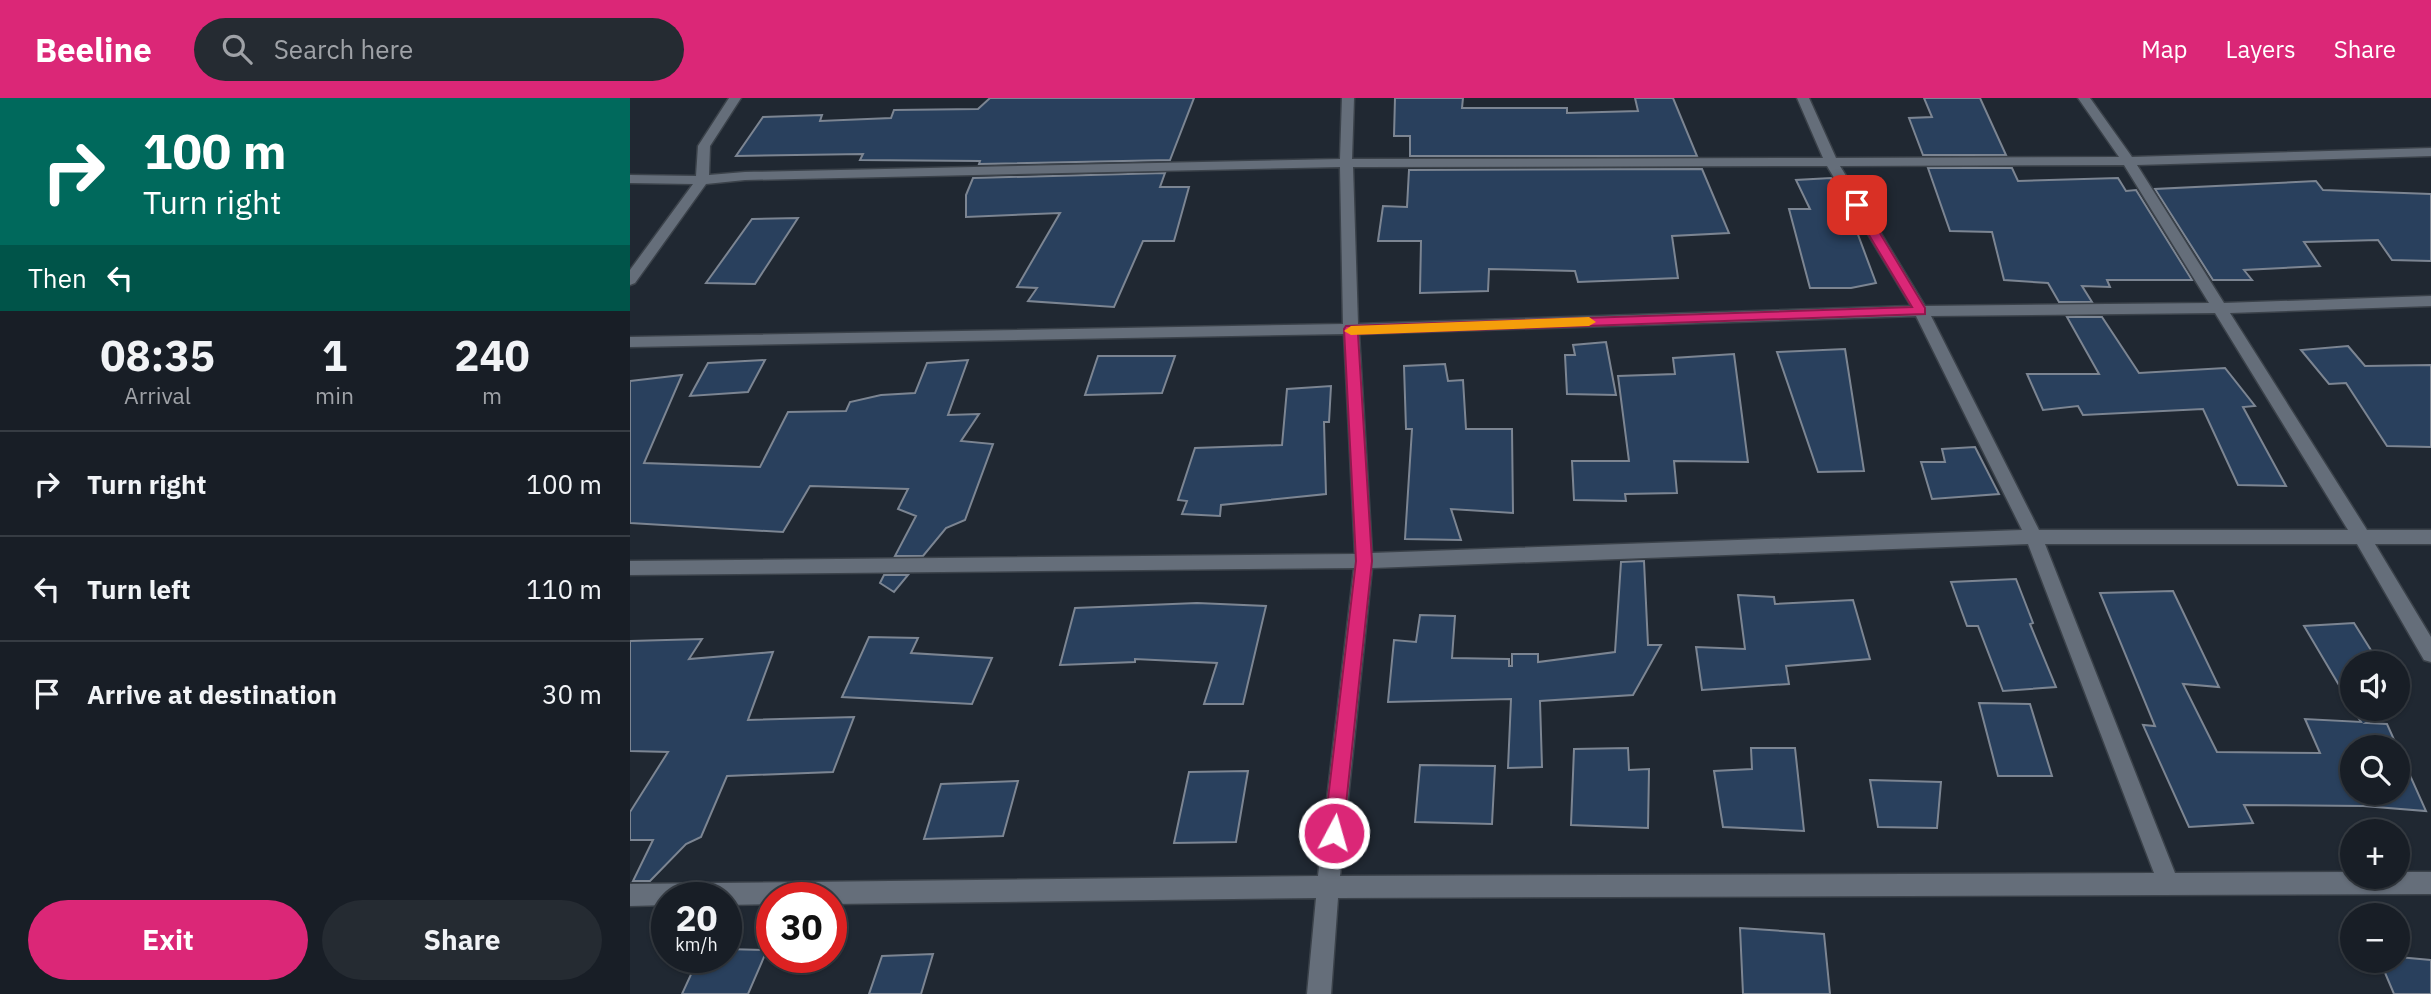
<!DOCTYPE html>
<html lang="en">
<head>
<meta charset="utf-8">
<style>
  body { margin:0; font-family:"IBM Plex Sans",sans-serif; background:#252b32; color:#f1f3f6; height:100vh; display:flex; flex-direction:column; font-size:26px; white-space:nowrap }
  * { box-sizing:border-box; margin:0 }
  p { font-size:23px; color:#9fa2a7 }
  .icon { flex:none; width:38px; height:38px; fill:none; stroke:currentColor; stroke-width:2; stroke-linecap:round; stroke-linejoin:round }
  .map { position:relative; flex:1; overflow:hidden }
  .details { display:flex; flex-direction:column; background:#181e26; width:630px }
  .details>* { flex:none }
  .hud { background:#00695c; color:#fff; overflow:hidden }
  .tools { position:absolute; left:1710px; top:553px; display:grid; gap:14px }
  .tools a { display:grid; place-items:center; width:70px; height:70px; border-radius:50%; background:#181e26; box-shadow:0 2px 5px #0004,0 0 0 2px #363c43; font-size:35px }
  .speed { position:absolute; left:21px; top:784px; display:flex; gap:14px; font-size:35px; font-weight:700; text-align:center }
  .speed>* { display:grid; place-content:center; width:91px; height:91px; border-radius:50%; background:#181e26; box-shadow:0 2px 5px #0004,0 0 0 2px #363c43; line-height:1 }
  .speed small { font-size:18px; font-weight:400 }
  .speed .limit { border:10px solid #d22; background:#fff; color:#111 }
  .pin { position:absolute; display:grid; place-items:center; width:60px; height:60px; color:#fff; margin:-30px; border-radius:14px; box-shadow:0 4px 10px #0006 }
  .me { position:absolute; width:77px; margin:-38px; rotate:6deg; stroke-linejoin:round; filter:drop-shadow(0 0 5px #0008) }
  .turn { display:flex; align-items:center; gap:24px; height:147px; padding:0 28px; font-size:32px }
  .turn .icon { width:91px; height:91px; stroke-width:2.5 }
  .turn b { display:block; font-size:49px; line-height:60px }
  .then { display:flex; align-items:center; height:66px; padding:0 28px; background:#0003; gap:14px; font-size:26px }
  .eta { display:flex; justify-content:space-evenly; align-items:center; height:119px; text-align:center }
  .eta b { font-size:42px; font-weight:700; line-height:49px }
  .action { display:flex; gap:14px; margin-top:auto; padding:14px 28px }
  .action a { flex:1; height:80px; border-radius:42px; background:#db2777; color:#fff; font-size:28px; font-weight:700; line-height:80px; text-align:center }
  .action a+a { background:#252b32; color:#f1f3f6 }
  ul { padding:0; list-style:none }
  li { display:flex; align-items:center; gap:21px; height:105px; padding:0 28px; border-top:2px solid #363c43 }
  li div { flex:1 }
  li b { display:block; font-size:26px }
  li em { font-style:normal }
  header { display:flex; align-items:center; gap:42px; box-sizing:border-box; height:98px; padding:0 35px; background:#db2777; color:#fff }
  header strong { font-size:33px }
  nav { display:flex; gap:38px; margin-inline-start:auto; font-size:24px }
  .search { width:490px; height:63px; background:#252b32; display:flex; align-items:center; gap:18px; box-sizing:border-box; padding:0 24px; border-radius:38px; color:#9fa2a7; font-size:26px }
  main { display:flex; flex:1; min-height:0 }
  .map>svg:first-child { display:block }
  .building { fill:#29405d; stroke:#7c8592; stroke-width:2; fill-rule:evenodd }
  .lines { fill:none; stroke-linecap:round; stroke-linejoin:round }
  .minor-casing { stroke:#3b424a; stroke-width:3 }
  .minor { fill:#656e7a; fill-rule:evenodd }
  .route { fill:#db2777; stroke:#8e194d; stroke-width:2 }
  .slow { fill:#f59e0b }
</style>
</head>
<body>
<header>
<strong>Beeline</strong>
<div class="search"><svg class="icon" aria-label="search" viewBox="0 0 24 24"><circle cx="10" cy="10" r="6"/><path d="M15 15l6 6"/></svg>Search here</div>
<nav><a>Map</a><a>Layers</a><a>Share</a></nav>
</header>
<main>
<section class="details">
<div class="hud">
<div class="turn"><svg class="icon" aria-label="right" viewBox="0 0 24 24"><path d="M7 20v-9h11M14 6l5 5-5 5"/></svg><div><b>100 m</b>Turn right</div></div>
<div class="then">Then<svg class="icon" aria-label="left" viewBox="0 0 24 24"><path d="M17 20v-9H6M10 6l-5 5 5 5"/></svg></div>
</div>
<div class="eta">
<div><b>08:35</b><p>Arrival</p></div>
<div><b>1</b><p>min</p></div>
<div><b>240</b><p>m</p></div>
</div>
<ul>
<li><svg class="icon" aria-label="right" viewBox="0 0 24 24"><path d="M7 20v-9h11M14 6l5 5-5 5"/></svg><div><b>Turn right</b></div><em>100 m</em></li>
<li><svg class="icon" aria-label="left" viewBox="0 0 24 24"><path d="M17 20v-9H6M10 6l-5 5 5 5"/></svg><div><b>Turn left</b></div><em>110 m</em></li>
<li><svg class="icon" aria-label="arrive" viewBox="0 0 24 24"><path d="M6 21V4h12l-3 4 3 4H6"/></svg><div><b>Arrive at destination</b></div><em>30 m</em></li>
</ul>
<div class="action"><a>Exit</a><a>Share</a></div>
</section>
<div class="map">
<svg width="1801" height="896" viewBox="0 0 1801 896">
  <rect width="100%" height="100%" fill="#202832"/>
  <path class="building" d="M360,0H564L540,62L349,66L350,63L230,62L233,56L106,58L133,19L192,17L190,23L261,20L264,12L348,11Z
    M765,0H833L832,10H937V15L1008,13L1005,0H1043L1067,58H780V38H764Z
    M1294,0H1350L1376,57H1293L1279,20L1302,19Z
    M1298,70H1382L1388,83L1488,80L1496,93L1506,92L1562,182H1477L1480,189L1452,188L1462,204H1429L1418,185L1374,182L1362,134L1320,133Z
    M1072,71L1099,135L1042,138L1048,180L948,184L945,173L859,171L858,193L790,195L791,143H748L753,108L777,109L779,72Z
    M535,75L530,89H559L544,143H513L484,209L398,203L407,190L387,189L430,115L336,119V97L343,80Z
    M1201,80L1224,126L1246,185L1221,190H1180L1159,111H1180L1166,82Z
    M1686,83L1693,92L1801,96V163L1762,162L1748,142L1674,144L1690,168L1614,172L1622,182H1583L1525,91Z
    M168,120L125,186L76,185L122,121Z
    M1437,219H1472L1509,275L1595,270L1625,308L1613,309L1656,388L1608,387L1573,311L1453,317L1448,308L1413,312L1397,276H1469Z
    M976,244L986,297L937,296L935,257H945L943,247Z
    M1718,248L1735,268L1801,267V349L1757,348L1716,285L1699,286L1671,252Z
    M1215,251L1234,373L1188,374L1147,254Z
    M1104,256L1118,364L1044,363L1047,395L995,396L996,403L944,402L942,363H999L988,278L1045,276L1043,260Z
    M468,258H545L532,295L455,297Z
    M135,262L118,294L60,298L78,265Z
    M338,262L318,317L349,316L331,343L363,346L335,422L316,430L293,458H265L286,418L268,411L278,391L180,388L153,434L0,425V283L52,277L14,365L130,369L158,314L216,313L220,304L251,297L285,295L297,265Z
    M815,266L818,283L833,282L836,331H882L883,415L821,411L831,442L775,441L782,331H776L774,268Z
    M701,288L699,324H694L696,396L591,407L590,418L552,416L557,403L548,402L565,350L652,347L657,291Z
    M1345,349L1369,396L1302,401L1291,364H1315L1312,351Z
    M1014,463L1018,547H1031L1003,597L910,603L912,669L878,670L881,601L758,604L764,542L786,544L790,517L825,518L822,560L879,561V568H882V556H908V564L985,554L991,464Z
    M254,477H278L264,494L250,485Z
    M1386,481L1403,525L1400,526L1426,589L1373,593L1348,528H1337L1321,484Z
    M1543,493L1589,589L1553,586L1587,654L1690,655L1675,621L1731,624L1723,611H1750L1753,616L1736,625L1757,626L1796,713L1733,708L1614,707L1623,725L1559,729L1513,627L1525,628L1470,495ZM1722,649H1768V695H1722Z
    M1108,497L1144,499L1145,506L1223,502L1240,561L1156,568L1159,586L1072,592L1066,549L1115,551Z
    M567,505L636,508L613,606H574L587,565L505,561V564L430,567L445,510Z
    M1724,525L1749,565H1722V609L1674,528Z
    M239,539L288,540L281,555L362,560L342,606L212,599Z
    M72,541L59,561L143,554L118,622L224,619L203,674L97,678L71,739L56,746L20,783H3L23,742H0V714L38,654L0,653V543Z
    M1349,605L1400,606L1422,678H1368Z
    M998,650L999,672L1019,671L1018,730L941,727L944,651Z
    M1121,650H1165L1174,733L1093,729L1084,673L1122,671Z
    M790,667L865,668L862,726L785,724Z
    M618,673L606,744L544,745L559,674Z
    M1240,682L1311,684L1307,730L1248,729Z
    M388,683L373,738L294,741L311,686Z
    M1110,830L1194,836L1200,896H1113Z
    M96,851L137,852L118,896H52L69,859H96Z
    M303,856L291,896H239L252,858Z
    M1768,859L1801,862V896H1764L1750,863H1768Z"/>
  <g class="lines">
    <g class="minor-casing">
      <path id="minor" d="M99,0H111L80,48L79,77L115,74L710,61L712,0H724L722,61L1193,60L1167,0H1179L1206,60L1489,59L1448,0H1460L1502,59L1801,50V58L1507,67L1594,205L1801,198V208L1600,215L1737,432H1801V446H1745L1801,539V564L1794,562L1727,446H1415L1545,775L1722,774V779H1768V774H1801V796L708,800L701,896H677L686,800L201,806V800H142V806L96,807V800H37V807L0,808V786L688,778L724,470L0,477V463L725,456L714,236L0,249V239L713,226L710,69L115,82L76,86L5,185L0,187V172L63,86L0,85V77L66,78L68,48ZM1494,67L1579,205L1295,208L1210,68ZM1197,68L1281,208L728,226L723,69ZM1585,215L1718,432H1409L1301,218ZM1286,218L1392,432L742,455L729,236ZM1398,446L1524,775L710,778L742,470Z"/>
    </g>
    <use href="#minor" class="minor"/>
  </g>
  <path class="route" d="M1227,103L1233,107L1295,210V216L728,236L742,463L713,735L711,742L704,744L697,742L694,735L726,463L714,231L716,228L1282,209L1221,107Z"/>
  <path class="slow" d="M959,219L966,224L959,228L721,237L714,233L721,228Z"/>
</svg>
<div class="tools">
<a><svg class="icon" aria-label="sound" viewBox="0 0 24 24"><path d="M4 9h4l5-4v14l-5-4H4zM17 9q2 3 0 6"/></svg></a>
<a><svg class="icon" aria-label="search" viewBox="0 0 24 24"><circle cx="10" cy="10" r="6"/><path d="M15 15l6 6"/></svg></a>
<a>+</a>
<a>−</a>
</div>
<div class="speed"><div>20<small>km/h</small></div><div class="limit">30</div></div>
<div class="pin" style="left:1227px;top:107px;background:#d93025"><svg class="icon" aria-label="arrive" viewBox="0 0 24 24"><path d="M6 21V4h12l-3 4 3 4H6"/></svg></div>
<svg class="me" style="left:704px;top:735px" viewBox="-20 -20 40 40"><circle r="17" fill="#db2777" stroke="#fff" stroke-width="3"/><path d="M0-11L8 9 0 5-8 9z" fill="#fff"/></svg>
</div>
</main>
</body>
</html>
